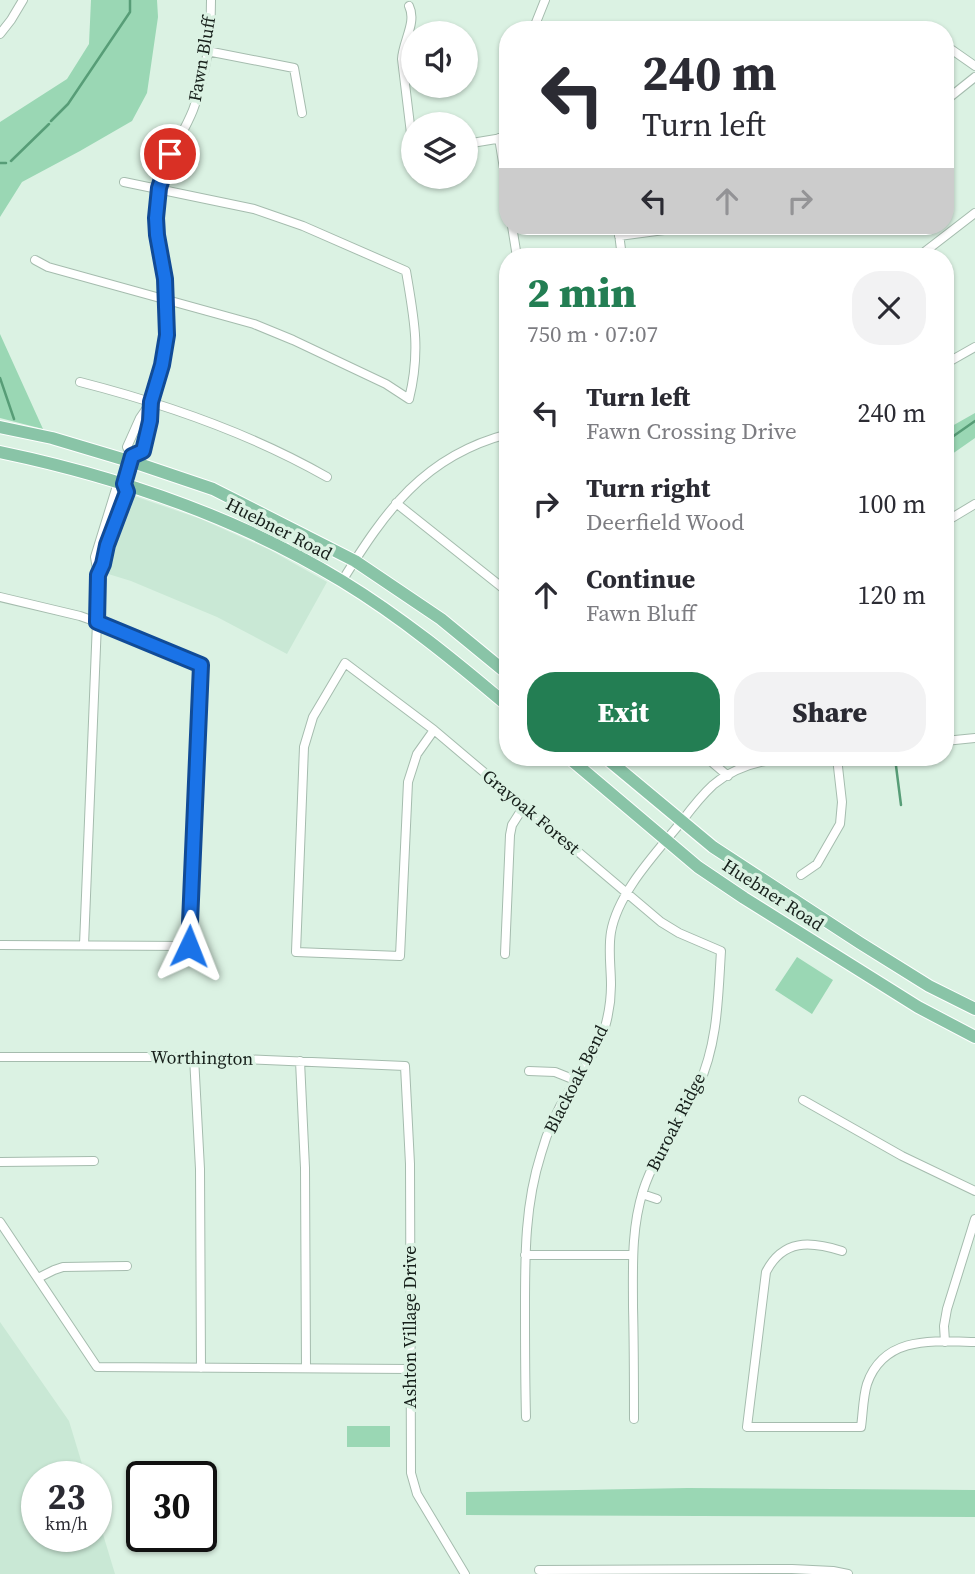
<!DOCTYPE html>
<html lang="en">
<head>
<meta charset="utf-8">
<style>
  body { margin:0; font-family:"Source Serif 4",serif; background:#f2f2f3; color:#2b2b33; height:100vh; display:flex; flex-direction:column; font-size:26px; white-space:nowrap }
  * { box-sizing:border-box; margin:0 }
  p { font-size:23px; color:#7c7c81 }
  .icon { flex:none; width:38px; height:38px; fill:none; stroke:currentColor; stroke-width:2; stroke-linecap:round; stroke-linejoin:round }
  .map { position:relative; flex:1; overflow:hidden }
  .sheet { position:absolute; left:499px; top:248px; width:455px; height:518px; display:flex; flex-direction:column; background:#fff; border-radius:28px; box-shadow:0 2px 5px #0004 }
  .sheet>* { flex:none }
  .top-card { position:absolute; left:499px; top:21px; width:455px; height:214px; border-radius:28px; box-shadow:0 2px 5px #0004; background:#fff; color:#2b2b33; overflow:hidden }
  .controls { position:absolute; left:401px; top:21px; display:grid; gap:14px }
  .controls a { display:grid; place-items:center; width:77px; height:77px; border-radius:50%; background:#fff; box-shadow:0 2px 5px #0004; font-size:35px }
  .speed { position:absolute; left:21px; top:1461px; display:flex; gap:14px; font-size:35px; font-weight:700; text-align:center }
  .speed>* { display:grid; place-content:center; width:91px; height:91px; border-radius:50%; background:#fff; box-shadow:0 2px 5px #0004; line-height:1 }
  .speed small { font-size:18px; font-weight:400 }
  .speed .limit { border:4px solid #111; border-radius:10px; background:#fff; color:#111 }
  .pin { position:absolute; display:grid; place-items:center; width:60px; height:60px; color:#fff; margin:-30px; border:4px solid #fff; border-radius:50%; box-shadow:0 2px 7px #0007 }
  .me { position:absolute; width:77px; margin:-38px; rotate:2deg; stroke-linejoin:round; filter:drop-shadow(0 0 5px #0008) }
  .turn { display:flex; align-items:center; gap:24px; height:147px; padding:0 28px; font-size:32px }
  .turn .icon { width:91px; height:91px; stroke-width:2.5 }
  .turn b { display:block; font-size:49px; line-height:60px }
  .lanes { display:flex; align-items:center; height:66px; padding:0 28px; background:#0003; justify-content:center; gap:35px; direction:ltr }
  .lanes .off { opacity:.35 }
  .round { display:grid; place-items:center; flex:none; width:74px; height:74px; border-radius:28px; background:#f2f2f3 }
  .summary { display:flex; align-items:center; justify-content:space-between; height:119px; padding:0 28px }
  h1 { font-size:42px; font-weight:800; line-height:52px; color:#237e53 }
  .action { display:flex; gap:14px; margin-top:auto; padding:14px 28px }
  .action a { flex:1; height:80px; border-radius:28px; background:#237e53; color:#fff; font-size:28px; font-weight:800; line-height:80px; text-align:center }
  .action a+a { background:#f2f2f3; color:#2b2b33 }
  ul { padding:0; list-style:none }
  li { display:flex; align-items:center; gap:21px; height:91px; padding:0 28px }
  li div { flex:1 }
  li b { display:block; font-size:26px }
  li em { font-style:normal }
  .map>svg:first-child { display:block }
  .built { fill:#c9e8d5 }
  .green { fill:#9ad7b4 }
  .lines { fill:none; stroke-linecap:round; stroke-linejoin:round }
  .stream { stroke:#579d77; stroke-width:2.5 }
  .street-casing { stroke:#a5bcae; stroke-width:10 }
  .primary-casing { stroke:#fff; stroke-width:14 }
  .street { stroke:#fff; stroke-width:8 }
  .primary { stroke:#89c4a7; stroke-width:12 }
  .route-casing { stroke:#114b97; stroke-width:18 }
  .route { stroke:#1a73e8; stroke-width:12 }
  .labels { text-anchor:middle; stroke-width:7; stroke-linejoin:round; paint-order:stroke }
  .street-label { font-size:18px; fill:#161f1a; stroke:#dbf2e3 }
</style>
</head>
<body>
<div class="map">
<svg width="975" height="1574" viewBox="0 0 975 1574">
  <rect width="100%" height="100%" fill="#dbf2e3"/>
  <path class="built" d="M131,495L201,519L270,550L327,582L287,654L217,617L131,581L105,573Z
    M0,1322L69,1421L86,1477H37V1536H96V1511L115,1574H0Z"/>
  <path class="green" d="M91,0H157L158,17L147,93L132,121L80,151L22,182L0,217V122L67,79L89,44Z
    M0,334L43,429L0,418Z
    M975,413V438L945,459V430Z
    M797,957L833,980L812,1014L775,990Z
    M347,1426H390V1447H347Z
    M688,1488L975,1490V1517L466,1515V1492Z"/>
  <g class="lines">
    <path class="stream" d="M51,121L68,104L130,12V0
      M11,161L49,124
      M0,163H6
      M0,378L14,419
      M945,442L975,421
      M895,758L901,805"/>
    <g class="street-casing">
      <path id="street" d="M409,6C417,22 403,41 402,59L413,150
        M533,30L545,0
        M878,30C892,25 905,24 920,30
        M0,34L11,20L23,0
        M945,45L975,66
        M207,51L294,68L302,113
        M945,101L975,77
        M499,138L508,193
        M466,144L508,137
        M512,226L517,257
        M618,226L622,257
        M619,236L694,226
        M918,257L975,213
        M35,260L48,267L254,324L293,340L386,384L409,399C421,351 414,318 406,271L303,226L254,209L124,182
        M945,349L952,360
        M945,364L975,347
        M80,382C166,404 250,433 327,477
        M132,456L127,447L140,418L151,402
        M396,503L508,592
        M945,522L975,504
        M98,575L103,564L107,545L127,492C121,482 128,467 132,456L143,451C145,441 149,430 150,420C151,413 150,406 152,399C159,371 168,345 167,315C167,303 166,290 165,278C161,247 153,219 159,188C164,158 182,138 193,110C206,76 211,37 211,0
        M342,581C385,512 423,456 508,434
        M0,597L80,616L97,622L201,665L189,946L0,945
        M945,700L949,741
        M434,730L417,754L408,782L400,956L296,952L304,747L313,717L345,663L434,730L661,922L679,933L721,951C718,998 718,1043 698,1087C681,1123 655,1153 643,1191C631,1229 633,1268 633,1307C634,1345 634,1382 634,1419
        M945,741L975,738
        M707,758L728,776
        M801,875L817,864L840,824L842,802L837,758
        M84,945L97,622L98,575L95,557L116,489L124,487
        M505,954L510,835L512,825L524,806
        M0,1057H194L405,1066L410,1164L411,1473L417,1494L465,1574
        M194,1057L200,1169L201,1368
        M300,1061L305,1168L306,1368
        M529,1071L555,1072L575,1080
        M803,1100L902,1156L975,1191
        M0,1162L94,1161
        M642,1194L657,1199
        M0,1222L97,1367L411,1369
        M842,1251C810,1241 783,1239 766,1272L747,1427H861C863,1413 863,1397 867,1384C884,1335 934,1341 975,1342
        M525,1255H633
        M38,1278L54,1270L63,1267L127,1266
        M945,1342L944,1326L947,1309L975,1219
        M526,1417C525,1380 525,1343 525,1306C525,1254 525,1204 541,1154C547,1132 557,1110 569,1091C582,1070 597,1051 605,1027C609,1013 611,999 611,985C611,967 608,950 611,932C618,892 657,852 682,821C691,809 701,796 713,785C733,768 761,760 786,758
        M539,1570L792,1569L833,1571L848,1574"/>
    </g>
    <g class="primary-casing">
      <path id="primary" d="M0,427L52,438L139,464L213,489L355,561L441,619L508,674
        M0,452C120,477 237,517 342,581C401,617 455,661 508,706
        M569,758L698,867L744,898L918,1007L975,1037
        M606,758L713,847L860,943L929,986L975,1009"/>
    </g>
    <use href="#street" class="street"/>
    <use href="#primary" class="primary"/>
  </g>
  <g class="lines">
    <g class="route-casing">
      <path id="route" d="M170,154L159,188L156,218L157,235L165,279L167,335L162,365L151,402L150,421L143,451L132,456L124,484L127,492L107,545L103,564L98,575L97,622L201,665L189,946"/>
    </g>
    <use href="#route" class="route"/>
  </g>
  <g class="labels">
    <g class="street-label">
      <text transform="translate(202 59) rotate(-80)" y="6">Fawn Bluff</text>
      <text transform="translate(279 529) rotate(27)" y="6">Huebner Road</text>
      <text transform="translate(531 812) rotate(40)" y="6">Grayoak Forest</text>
      <text transform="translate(773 895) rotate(33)" y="6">Huebner Road</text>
      <text transform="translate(202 1058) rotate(1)" y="6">Worthington</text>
      <text transform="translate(576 1079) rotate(-63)" y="6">Blackoak Bend</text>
      <text transform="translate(676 1122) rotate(-63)" y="6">Buroak Ridge</text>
      <text transform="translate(410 1327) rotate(-90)" y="6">Ashton Village Drive</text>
    </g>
  </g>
</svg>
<div class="controls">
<a><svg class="icon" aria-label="sound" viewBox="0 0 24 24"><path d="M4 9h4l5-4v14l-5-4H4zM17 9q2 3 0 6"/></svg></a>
<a><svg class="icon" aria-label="layers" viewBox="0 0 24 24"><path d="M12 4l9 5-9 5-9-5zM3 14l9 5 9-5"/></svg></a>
</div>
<div class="speed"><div>23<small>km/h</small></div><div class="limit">30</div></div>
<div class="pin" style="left:170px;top:154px;background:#d93025"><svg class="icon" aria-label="arrive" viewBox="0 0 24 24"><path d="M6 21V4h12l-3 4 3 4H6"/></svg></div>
<svg class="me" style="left:189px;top:946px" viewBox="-20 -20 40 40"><path d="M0-17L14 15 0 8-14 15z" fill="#1a73e8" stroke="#fff" stroke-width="4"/></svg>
<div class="top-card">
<div class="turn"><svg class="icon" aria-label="left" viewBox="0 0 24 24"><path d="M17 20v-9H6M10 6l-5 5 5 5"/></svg><div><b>240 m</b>Turn left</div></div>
<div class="lanes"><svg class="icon" aria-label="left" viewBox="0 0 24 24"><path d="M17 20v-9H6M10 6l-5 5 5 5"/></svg><svg class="icon off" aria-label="ahead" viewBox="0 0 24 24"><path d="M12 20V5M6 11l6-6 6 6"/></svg><svg class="icon off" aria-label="right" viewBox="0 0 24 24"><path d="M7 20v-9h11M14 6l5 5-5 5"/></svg></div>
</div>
<section class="sheet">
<div class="summary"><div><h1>2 min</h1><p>750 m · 07:07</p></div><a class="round"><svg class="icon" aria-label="close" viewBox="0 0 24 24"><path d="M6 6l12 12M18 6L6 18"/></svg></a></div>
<ul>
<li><svg class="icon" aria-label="left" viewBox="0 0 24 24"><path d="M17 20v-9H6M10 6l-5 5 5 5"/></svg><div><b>Turn left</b><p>Fawn Crossing Drive</p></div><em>240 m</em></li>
<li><svg class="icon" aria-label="right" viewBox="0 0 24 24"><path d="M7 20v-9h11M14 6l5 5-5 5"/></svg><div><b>Turn right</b><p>Deerfield Wood</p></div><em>100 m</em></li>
<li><svg class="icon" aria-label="ahead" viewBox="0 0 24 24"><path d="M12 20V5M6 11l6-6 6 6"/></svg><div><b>Continue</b><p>Fawn Bluff</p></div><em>120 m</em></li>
</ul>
<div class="action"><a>Exit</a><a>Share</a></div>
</section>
</div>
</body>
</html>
